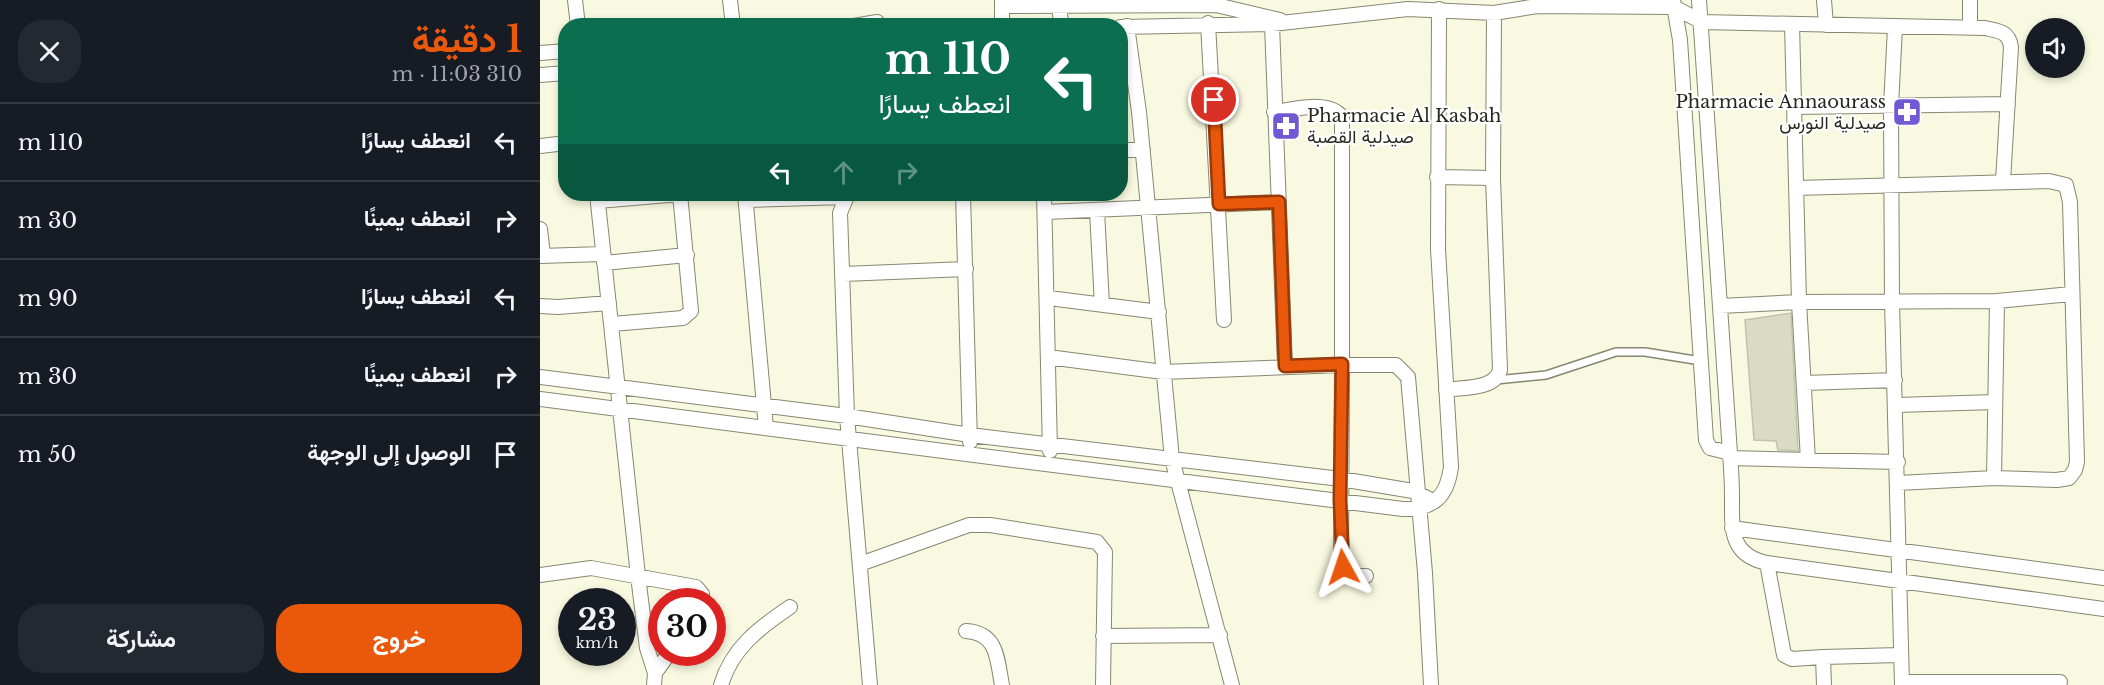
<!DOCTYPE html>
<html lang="ar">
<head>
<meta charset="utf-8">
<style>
  body { margin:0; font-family:"Libre Baskerville",Vazirmatn,serif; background:#242831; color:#f1f3f6; direction:rtl; height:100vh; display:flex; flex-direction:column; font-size:22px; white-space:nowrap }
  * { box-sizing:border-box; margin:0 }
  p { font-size:20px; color:#9ea1a6 }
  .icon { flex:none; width:33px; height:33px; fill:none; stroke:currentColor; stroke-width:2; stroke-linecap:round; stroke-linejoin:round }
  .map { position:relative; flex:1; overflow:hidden; direction:ltr }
  .side { display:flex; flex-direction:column; background:#171b24; width:540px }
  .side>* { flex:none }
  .hud { position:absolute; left:18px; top:18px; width:570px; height:183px; border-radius:24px; box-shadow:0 3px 9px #0003; direction:rtl; background:#0b6e4f; color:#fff; overflow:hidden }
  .controls { position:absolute; left:1485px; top:18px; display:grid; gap:12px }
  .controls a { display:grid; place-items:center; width:60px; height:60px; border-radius:50%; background:#171b24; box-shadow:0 3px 9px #0003; font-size:30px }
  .speed { position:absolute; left:18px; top:588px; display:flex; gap:12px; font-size:30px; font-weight:700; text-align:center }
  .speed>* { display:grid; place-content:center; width:78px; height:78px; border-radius:50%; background:#171b24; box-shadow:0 3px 9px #0003; line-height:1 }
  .speed small { font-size:15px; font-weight:400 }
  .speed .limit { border:9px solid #d22; background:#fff; color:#111 }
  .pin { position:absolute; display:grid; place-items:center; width:51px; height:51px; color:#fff; margin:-26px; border:3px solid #fff; border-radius:50%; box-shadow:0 2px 6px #0007 }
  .me { position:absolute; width:66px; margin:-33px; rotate:355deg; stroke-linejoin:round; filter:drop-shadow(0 0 4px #0008) }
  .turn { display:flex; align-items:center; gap:21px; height:126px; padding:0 18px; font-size:27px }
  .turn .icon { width:78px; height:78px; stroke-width:2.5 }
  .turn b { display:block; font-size:42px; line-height:51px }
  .lanes { display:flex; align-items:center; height:57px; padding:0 18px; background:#0003; justify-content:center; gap:30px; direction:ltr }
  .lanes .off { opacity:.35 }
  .round { display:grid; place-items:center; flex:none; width:63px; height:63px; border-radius:24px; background:#242831 }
  .summary { display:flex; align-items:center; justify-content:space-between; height:102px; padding:0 18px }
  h1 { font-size:36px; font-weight:700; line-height:45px; color:#ea580c }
  .action { display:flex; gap:12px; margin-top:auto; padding:12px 18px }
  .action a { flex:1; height:69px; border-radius:24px; background:#ea580c; color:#fff; font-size:24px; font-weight:700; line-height:69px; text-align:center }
  .action a+a { background:#242831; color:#f1f3f6 }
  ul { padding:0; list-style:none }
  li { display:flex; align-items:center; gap:18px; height:78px; padding:0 18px; border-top:2px solid #363941 }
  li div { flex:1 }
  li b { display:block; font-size:22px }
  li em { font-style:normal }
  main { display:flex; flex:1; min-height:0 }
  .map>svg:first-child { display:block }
  .building { fill:#dbdbc4; stroke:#c3c3ac; stroke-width:1.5 }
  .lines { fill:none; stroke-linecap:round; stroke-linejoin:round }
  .lane-casing { stroke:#878772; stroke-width:10 }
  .street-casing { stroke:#878772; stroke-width:16 }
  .lane { stroke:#fff; stroke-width:7 }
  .street { stroke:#fff; stroke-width:14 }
  .route-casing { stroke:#983908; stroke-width:15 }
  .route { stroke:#ea580c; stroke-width:10 }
  .labels { text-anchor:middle; stroke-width:4.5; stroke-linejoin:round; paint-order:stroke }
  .poi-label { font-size:18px; fill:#28281f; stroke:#fff; text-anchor:end }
</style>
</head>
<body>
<main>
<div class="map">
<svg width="1564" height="685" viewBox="0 0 1564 685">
  <rect width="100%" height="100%" fill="#f9f9e1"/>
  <path class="building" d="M1251,313L1258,451L1238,450L1236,441L1214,440L1205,320Z"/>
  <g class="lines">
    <g class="lane-casing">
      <path id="lane" d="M956,380L1006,375L1076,352H1105L1161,361"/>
    </g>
    <g class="street-casing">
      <path id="street" d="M35,0L38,26
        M190,0L193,26
        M462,0V20L467,26
        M519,0L521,26
        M1133,0L1140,40L1166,440L1170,448L1190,453
        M1159,0L1190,453C1191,467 1192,481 1192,496C1192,528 1189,555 1227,563L1564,609
        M1284,0L1286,25
        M1430,0V28
        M462,6L676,5L740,20
        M668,23L684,320
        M732,24L745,366
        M1252,24L1259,302L1268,460
        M314,26L337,22
        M587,26L599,112L632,459L692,685
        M580,27L732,24L868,9L954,13
        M1355,27L1351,106L1352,301L1362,685
        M0,53L26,51
        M0,75L26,73
        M1254,107L1468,104
        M734,112C754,110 788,99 802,117V365H856L868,377L885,573L891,685
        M0,146L26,143
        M580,150H603
        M897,177L953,178
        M1256,188L1509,181L1526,185L1530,202L1537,462L1535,470L1529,478L1517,480L1454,478
        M57,194L98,576L107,648L115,673L114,685
        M205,194L226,428
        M308,194L300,213L307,416L330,685
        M423,194L430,442
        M504,194L510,451
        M206,200L305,197
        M58,201L140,194
        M557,211L562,305
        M505,212L739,202
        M0,229L3,255
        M0,256L63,254
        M64,263L147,255
        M303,274L426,269
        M509,298L619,312
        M1457,301L1531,294
        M0,306L18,307L69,303
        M1180,306L1259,302L1457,301L1454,478L1358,483
        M72,324L143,318L151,311L140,194
        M508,357L623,372L802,365L801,561L811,576H826
        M0,377L307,416L430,435L801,479L873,491L893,501
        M1264,383L1355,380
        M906,390C923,387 955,390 960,370L953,178L954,13L997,6L1134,7L1162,22L1445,28C1458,31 1469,31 1471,47L1463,181
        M0,399C288,437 575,473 863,509C894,509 907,497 911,467L898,249L899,9
        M1357,405L1455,402
        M1190,458L1358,462
        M1192,528L1564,578
        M1227,563L1244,655L1252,659L1283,657
        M320,564L429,525H450L557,542L565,552L563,685
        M0,575L51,568L156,587L162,594L161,602
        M426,631C458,633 457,659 462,685
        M563,636L680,635
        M115,673L130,652
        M1362,682H1520
        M181,685C192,648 219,628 250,607
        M1284,685L1283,657L1360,655"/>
    </g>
    <use href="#lane" class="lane"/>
    <use href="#street" class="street"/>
  </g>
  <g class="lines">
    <g class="route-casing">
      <path id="route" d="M674,100L679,204L739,202L745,366L802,364L800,500L803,567"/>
    </g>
    <use href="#route" class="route"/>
  </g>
  <defs>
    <g id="pharmacy-square" transform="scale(1.5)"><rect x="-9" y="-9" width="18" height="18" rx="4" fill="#6f5ad4" stroke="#fff"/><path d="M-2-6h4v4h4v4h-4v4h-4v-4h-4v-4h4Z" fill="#fff"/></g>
  </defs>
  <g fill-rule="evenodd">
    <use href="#pharmacy-square" x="1367" y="112"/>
    <use href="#pharmacy-square" x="746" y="126"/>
  </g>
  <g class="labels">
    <g class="poi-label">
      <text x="1346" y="108">Pharmacie Annaourass<tspan x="1346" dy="21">صيدلية النورس</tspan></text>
      <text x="767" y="122" text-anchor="start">Pharmacie Al Kasbah<tspan x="767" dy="21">صيدلية القصبة</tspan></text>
    </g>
  </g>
</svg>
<div class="controls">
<a><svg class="icon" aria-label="sound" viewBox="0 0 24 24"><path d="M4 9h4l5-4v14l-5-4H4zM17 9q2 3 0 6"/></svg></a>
</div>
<div class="speed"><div>23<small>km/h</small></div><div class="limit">30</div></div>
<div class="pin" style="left:674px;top:100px;background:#d93025"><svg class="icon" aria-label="arrive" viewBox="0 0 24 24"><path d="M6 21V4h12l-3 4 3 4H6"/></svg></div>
<svg class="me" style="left:803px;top:567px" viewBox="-20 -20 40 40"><path d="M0-17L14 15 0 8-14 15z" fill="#ea580c" stroke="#fff" stroke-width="4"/></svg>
<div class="hud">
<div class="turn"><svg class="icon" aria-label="left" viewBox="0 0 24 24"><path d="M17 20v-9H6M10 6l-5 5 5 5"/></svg><div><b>110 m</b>انعطف يسارًا</div></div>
<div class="lanes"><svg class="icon" aria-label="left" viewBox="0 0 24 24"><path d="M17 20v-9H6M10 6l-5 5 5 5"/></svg><svg class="icon off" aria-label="ahead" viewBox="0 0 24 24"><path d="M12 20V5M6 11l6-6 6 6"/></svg><svg class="icon off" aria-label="right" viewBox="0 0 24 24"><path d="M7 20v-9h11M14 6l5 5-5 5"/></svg></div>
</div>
</div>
<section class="side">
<div class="summary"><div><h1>1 دقيقة</h1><p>310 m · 11:03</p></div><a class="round"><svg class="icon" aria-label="close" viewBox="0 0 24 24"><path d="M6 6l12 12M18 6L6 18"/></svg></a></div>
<ul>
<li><svg class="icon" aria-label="left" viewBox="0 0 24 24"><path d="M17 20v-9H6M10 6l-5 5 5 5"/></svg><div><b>انعطف يسارًا</b></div><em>110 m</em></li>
<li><svg class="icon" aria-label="right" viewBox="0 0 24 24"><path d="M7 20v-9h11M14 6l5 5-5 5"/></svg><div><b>انعطف يمينًا</b></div><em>30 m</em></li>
<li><svg class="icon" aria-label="left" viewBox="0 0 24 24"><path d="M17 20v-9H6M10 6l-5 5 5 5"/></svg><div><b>انعطف يسارًا</b></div><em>90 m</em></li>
<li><svg class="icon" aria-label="right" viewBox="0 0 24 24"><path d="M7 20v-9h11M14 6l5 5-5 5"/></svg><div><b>انعطف يمينًا</b></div><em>30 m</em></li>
<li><svg class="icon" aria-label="arrive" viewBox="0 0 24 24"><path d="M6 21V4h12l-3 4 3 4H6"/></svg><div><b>الوصول إلى الوجهة</b></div><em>50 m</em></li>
</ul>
<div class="action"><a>خروج</a><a>مشاركة</a></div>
</section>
</main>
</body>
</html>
